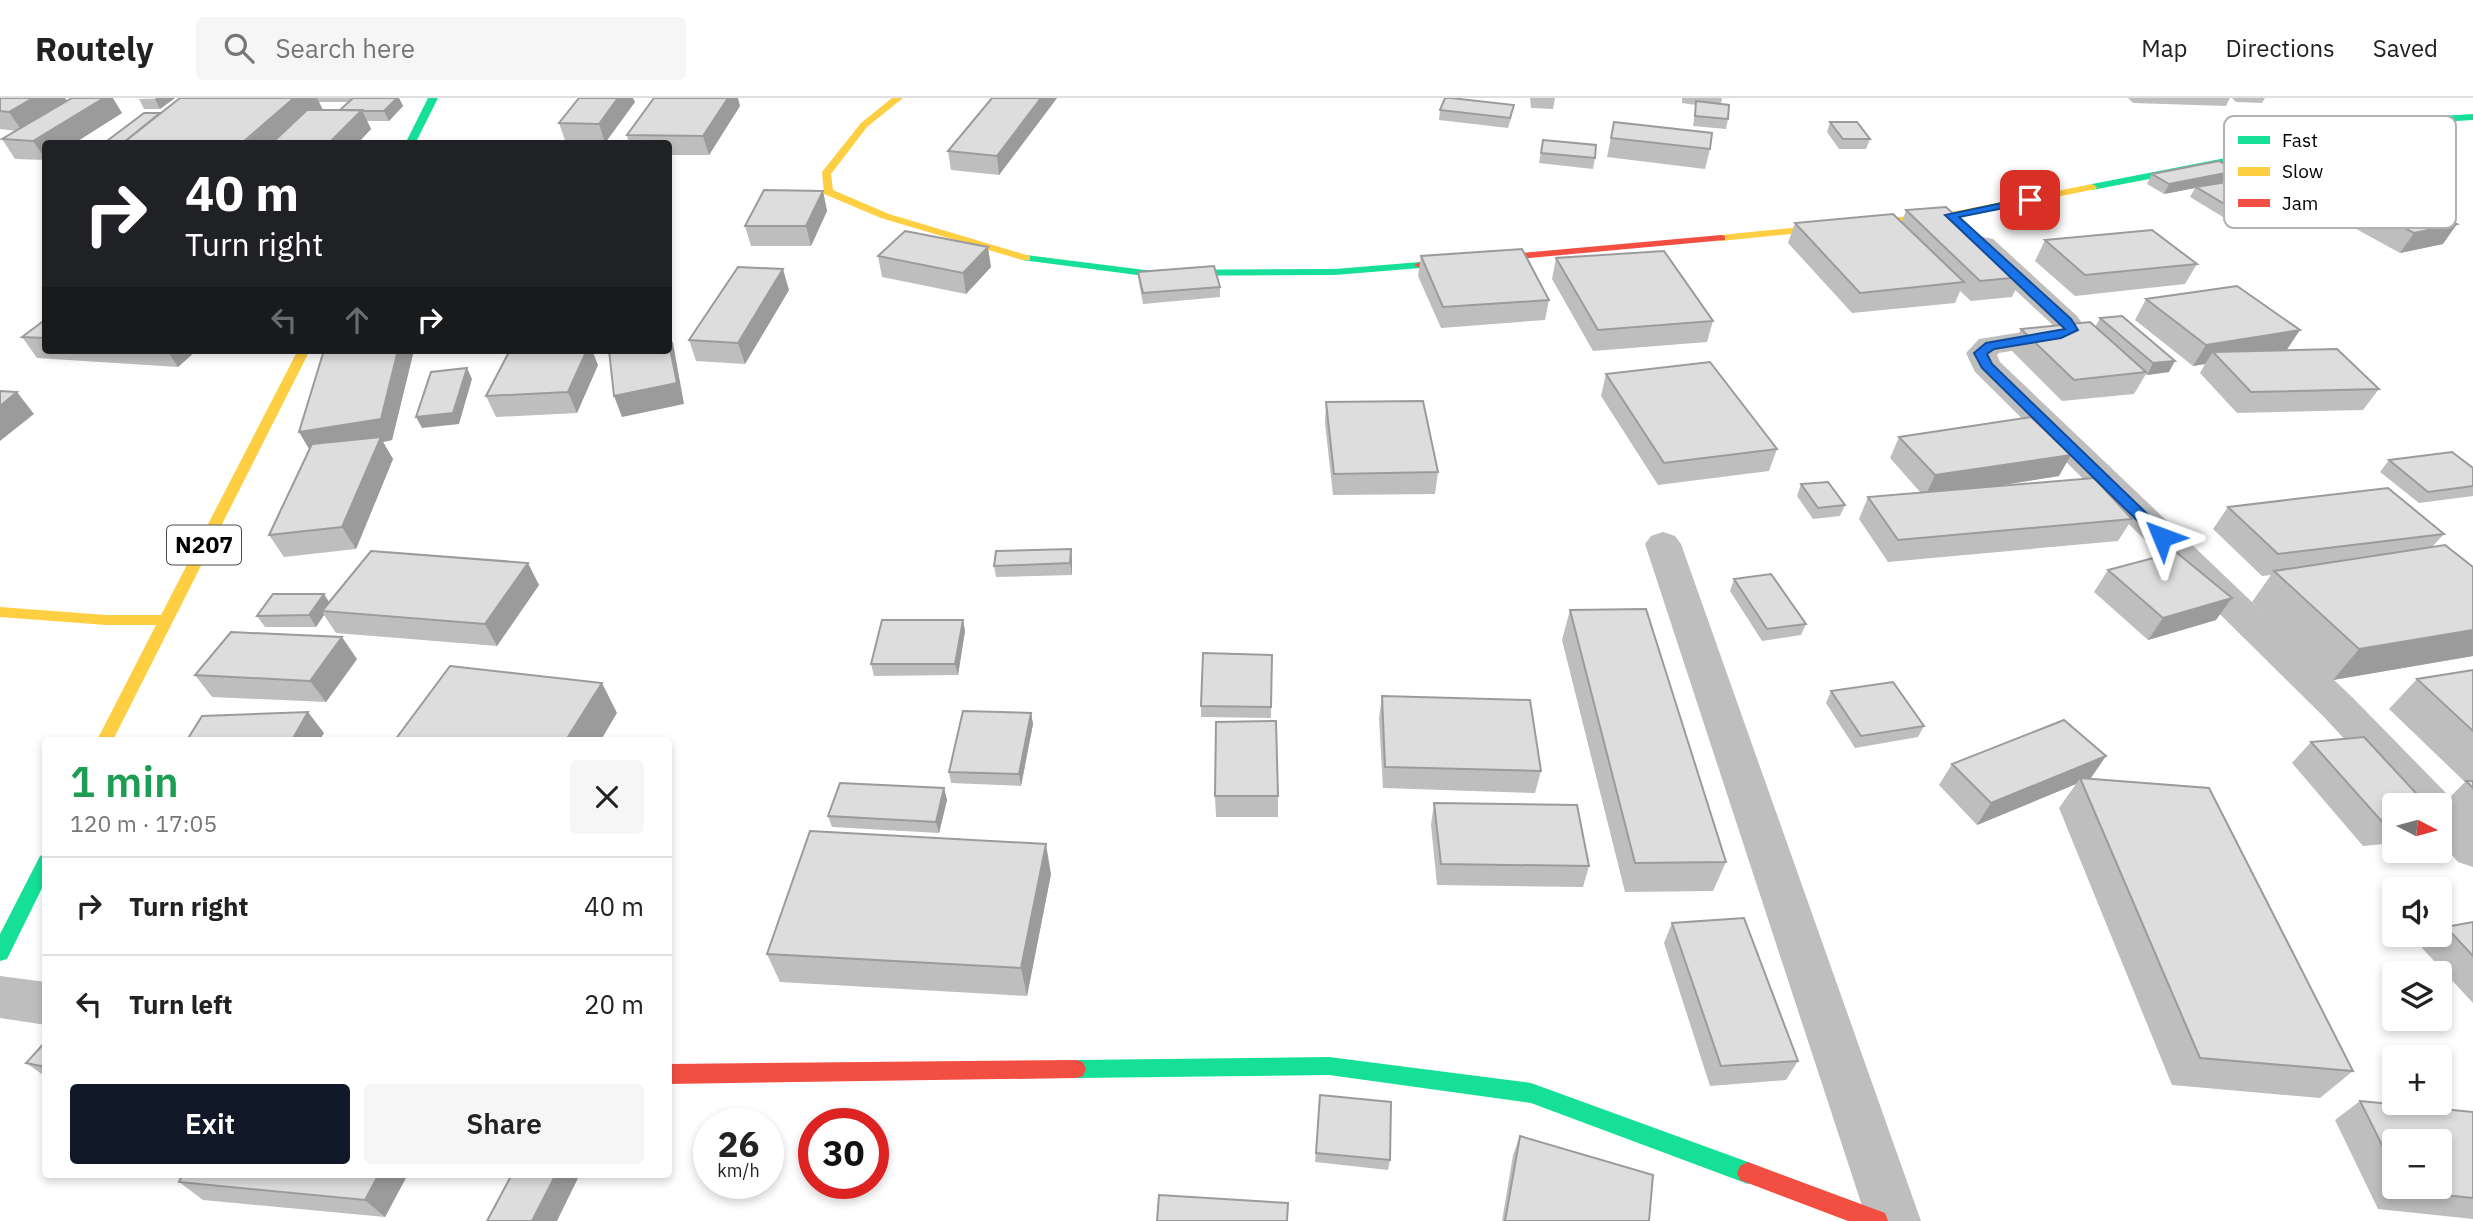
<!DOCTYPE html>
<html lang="en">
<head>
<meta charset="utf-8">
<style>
  body { margin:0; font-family:"IBM Plex Sans",sans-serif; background:#f6f6f6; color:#222; height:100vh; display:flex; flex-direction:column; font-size:26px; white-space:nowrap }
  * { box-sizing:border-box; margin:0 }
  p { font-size:23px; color:#767676 }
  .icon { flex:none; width:38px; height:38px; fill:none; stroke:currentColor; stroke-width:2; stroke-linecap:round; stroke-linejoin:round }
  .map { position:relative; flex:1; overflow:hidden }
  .sheet { position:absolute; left:42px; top:639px; width:630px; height:441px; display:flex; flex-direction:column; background:#fff; border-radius:7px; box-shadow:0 4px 10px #0003 }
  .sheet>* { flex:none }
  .guide { position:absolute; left:42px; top:42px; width:630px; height:214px; border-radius:7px; box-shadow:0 4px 10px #0003; background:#202124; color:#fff; overflow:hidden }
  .needle { width:46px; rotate:96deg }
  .buttons { position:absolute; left:2382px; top:695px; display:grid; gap:14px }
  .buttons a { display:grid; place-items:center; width:70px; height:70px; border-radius:7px; background:#fff; box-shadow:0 4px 10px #0003; font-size:35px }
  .speed { position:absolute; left:693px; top:1010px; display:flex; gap:14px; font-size:35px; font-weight:700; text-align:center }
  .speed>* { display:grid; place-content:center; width:91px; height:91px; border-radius:50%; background:#fff; box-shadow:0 4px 10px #0003; line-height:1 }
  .speed small { font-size:18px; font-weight:400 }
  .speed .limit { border:10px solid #d22; background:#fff; color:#111 }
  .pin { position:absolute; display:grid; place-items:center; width:60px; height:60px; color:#fff; margin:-30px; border-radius:14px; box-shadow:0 4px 10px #0006 }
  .me { position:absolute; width:77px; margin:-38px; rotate:314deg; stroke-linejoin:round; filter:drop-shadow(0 0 5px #0008) }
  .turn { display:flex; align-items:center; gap:24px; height:147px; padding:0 28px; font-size:32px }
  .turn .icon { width:91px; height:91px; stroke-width:2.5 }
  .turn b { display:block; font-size:49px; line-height:60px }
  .lanes { display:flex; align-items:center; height:66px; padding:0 28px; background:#0003; justify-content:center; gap:35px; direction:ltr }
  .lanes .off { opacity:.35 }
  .round { display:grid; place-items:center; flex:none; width:74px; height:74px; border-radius:7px; background:#f6f6f6 }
  .headline { display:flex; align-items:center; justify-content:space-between; height:119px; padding:0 28px }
  h1 { font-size:42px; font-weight:600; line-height:52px; color:#1e9e55 }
  .action { display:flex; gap:14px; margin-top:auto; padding:14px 28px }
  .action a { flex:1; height:80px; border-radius:7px; background:#111827; color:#fff; font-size:28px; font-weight:600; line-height:80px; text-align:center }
  .action a+a { background:#f6f6f6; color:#222 }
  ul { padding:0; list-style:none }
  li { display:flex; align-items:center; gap:21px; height:98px; padding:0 28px; border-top:2px solid #e0e0e0 }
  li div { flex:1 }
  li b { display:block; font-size:26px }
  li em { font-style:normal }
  header { display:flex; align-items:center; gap:42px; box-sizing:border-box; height:98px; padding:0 35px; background:#fff; border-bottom:2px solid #e0e0e0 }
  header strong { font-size:33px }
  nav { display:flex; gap:38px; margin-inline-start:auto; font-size:24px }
  .search { width:490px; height:63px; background:#f6f6f6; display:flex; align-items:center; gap:18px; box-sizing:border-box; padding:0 24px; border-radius:7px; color:#767676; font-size:26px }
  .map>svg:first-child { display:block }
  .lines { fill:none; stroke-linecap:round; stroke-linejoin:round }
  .street { fill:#bebebe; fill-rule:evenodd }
  .fast { fill:#16e098; fill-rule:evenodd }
  .slow { fill:#ffcf43; fill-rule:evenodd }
  .jam { fill:#f24e42; fill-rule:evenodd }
  .wall { fill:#bebebe; fill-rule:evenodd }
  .shaded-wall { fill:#9b9b9b }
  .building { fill:#ddd; stroke:#9b9b9b; stroke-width:2 }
  .route { fill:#1a73e8; stroke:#114b97; stroke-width:2 }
  .labels { text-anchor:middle; stroke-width:6; stroke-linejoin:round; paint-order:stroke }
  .shield { fill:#fff; stroke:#4c4c4c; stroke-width:2 }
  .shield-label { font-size:23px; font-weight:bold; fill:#000 }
  .key { fill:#fff; stroke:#b2b2b2; stroke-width:2 }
  .key-label { font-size:19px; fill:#000 }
</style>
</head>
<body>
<header>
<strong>Routely</strong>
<div class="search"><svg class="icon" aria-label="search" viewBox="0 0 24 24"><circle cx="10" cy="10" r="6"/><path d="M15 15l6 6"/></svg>Search here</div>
<nav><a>Map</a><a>Directions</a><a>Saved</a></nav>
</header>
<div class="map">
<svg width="2473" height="1123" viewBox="0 0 2473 1123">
  <rect width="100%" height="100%" fill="#fff"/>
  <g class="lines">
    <path class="street" d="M1983,139L1993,141L2077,218L2087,232L2082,238L2071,243L1999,255L1997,257L2000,264L2353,600L2446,695L2450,702L2455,704L2473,722V769L2458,764L2440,744V707H2405L2325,620L1975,274L1966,255L1979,241L2055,229L1973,153L1969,147L1973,141Z
      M1663,434L1675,438L1681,446L1921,1123H1867L1645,446L1651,438Z
      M0,878L46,884V927L0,920Z"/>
    <path class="fast" d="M428,0H438L415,46H405Z
      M2473,16V22L2391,27L2297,45L2238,64L2092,92L2087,89L2092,86L2236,58L2295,39L2391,21Z
      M1026,157L1145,172L1335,171L1420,164L1426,167L1420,170L1335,177L1145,178L1022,162L1020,160Z
      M46,756V782L7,861L0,863V836L40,758Z
      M1329,959L1531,985L1748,1064L1756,1068L1759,1075L1756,1082L1748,1086L1531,1005L1329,977L1076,980L1069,978L1066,971L1069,964L1076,962Z"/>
    <path class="slow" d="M892,0H903L867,29L831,76L833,92L889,116L1030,158V162H1022L881,120L824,96L822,74L861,25Z
      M2092,86L2097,89L2096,91L1951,120L1721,143L1715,140L1721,137L1951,114Z
      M298,252H310L113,642H97L156,527H106L0,519V509L106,517H161Z"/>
    <path class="jam" d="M1721,137L1725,138V142L1420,170L1414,167L1420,164Z
      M1076,962L1083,964L1086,971L1083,978L1076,980L668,986V966Z
      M1748,1064L1885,1115L1888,1123H1848L1740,1082L1737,1075L1740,1068Z"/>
  </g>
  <path class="wall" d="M0,0L67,3L122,15L73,46H46V62L15,61L2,41L17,33L0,31Z
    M175,0L160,11H144L139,1Z
    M180,0H399L403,8L389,23H367L371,31L357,46H103L160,15ZM319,4H349L340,12H323Z
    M992,0H1057L999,77L951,72L948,53Z
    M1530,0H1555L1553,11L1531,10Z
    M1682,0H1722L1721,6L1728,21L1726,31L1693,28L1696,7L1682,5Z
    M2128,0H2230L2226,8L2133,5Z
    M2232,0H2265L2262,5L2236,4Z
    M635,4L605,45H566L559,25Z
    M740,8L709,57H668V46H629L627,37Z
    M1440,12L1512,17L1508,30L1439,22Z
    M1614,24L1710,51L1705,71L1607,59Z
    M1830,24L1870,41L1866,51H1839L1827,34Z
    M2350,26L2448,53L2435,73L2378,75L2338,45Z
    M1543,42L1595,60L1593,71L1539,65Z
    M2263,54L2443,146L2400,155L2296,98L2290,108L2223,119L2190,99L2195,90L2164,96L2147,86L2152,76L2230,83L2260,79L2252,74Z
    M823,93L827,113L811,148H751L745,128Z
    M1906,112L2022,179L2012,199L1971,203L1960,193L1955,205L1852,215L1788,145L1795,125L1902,124Z
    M2045,142L2197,166L2185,186L2075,198L2035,163Z
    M878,158L991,169L966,196L882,179Z
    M1421,158L1549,202L1545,222L1441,230L1418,178Z
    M1556,160L1713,223L1707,244L1593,253L1552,181Z
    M1138,174L1220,189V199L1143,206L1139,185Z
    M789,192L745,266L696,263L689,242Z
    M2146,201L2287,252L2379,291L2363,312L2237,315L2200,275L2205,266L2193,268L2135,222Z
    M2100,220L2169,274L2147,277L2146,276L2134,296L2062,303L2011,252L2021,231L2095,229Z
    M46,221V252H197L178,269L37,260L22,239Z
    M324,252H414L392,342L383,344L393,361L356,451L284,459L269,437L309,352Z
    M598,267L577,315L496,319L486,298Z
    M1606,276L1777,351L1769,373L1658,387L1601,298Z
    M1326,304L1438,374L1435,396L1333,397L1325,325Z
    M1899,339L2059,378L1991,389L2132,421L2118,443L1888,464L1859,421L1868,399L1921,395L1890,360Z
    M2389,362L2473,370V398L2419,405L2380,374Z
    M1801,386L1845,407L1840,418L1813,421L1797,398Z
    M2228,409L2444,436L2432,449L2473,469V558L2333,582L2252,504L2271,477L2262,478L2213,431Z
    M1071,451L1072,462V477L996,479L994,468Z
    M2108,472L2216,522L2148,542L2094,494Z
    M1734,481L1806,526L1801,537L1762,543L1730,493Z
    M539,487L497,548L336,535L324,517L316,529H265L257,518L329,504Z
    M1570,512L1726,764L1713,793L1625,794L1562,542Z
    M963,522L965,533L958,577L874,578L871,566Z
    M1272,557L1271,620L1201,619V608Z
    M357,561L326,604L212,599L195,577Z
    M2473,572V736L2444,705L2465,684L2389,611L2417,581Z
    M1831,593L1924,628L1918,639L1855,650L1826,605Z
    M1382,598L1541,673L1535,695L1383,690L1379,620Z
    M1031,615L1033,626L1021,688L951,685L949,674Z
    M2311,644L2394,707V745L2363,748L2292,665Z
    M1952,666L2091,680L2088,681L2353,973L2320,1000L2172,987L2059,710L2076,686L1977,727L1939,687Z
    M944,690L947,702L939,735L832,729L828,718Z
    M1215,698H1278V719H1216Z
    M1434,705L1589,768L1583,789L1437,787L1431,727Z
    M1051,776L1027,898L780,884L767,856Z
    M2473,824V905L2422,850L2438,836H2440L2446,829Z
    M1672,825L1798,963L1786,982L1710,988L1664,845Z
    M46,943V979L26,965Z
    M1320,997L1390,1062L1388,1072L1315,1064Z
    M2360,1003L2473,1014V1121L2378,1111L2335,1022ZM2394,1043L2440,1088H2394Z
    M1520,1038L1649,1123H1502L1513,1057Z
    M183,1076H408L385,1119L203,1102L179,1084Z"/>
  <path class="shaded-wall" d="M33,0H65L69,5L22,33L9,14Z
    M104,0H113L122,15L73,46H46V62L33,43Z
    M156,0H175L160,11L155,1Z
    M294,0H317L323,12L286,46H243Z
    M397,0H399L403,8L389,23L384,13Z
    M618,0H633L635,4L605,45L599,26Z
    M728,0H738L740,8L709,57L703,38Z
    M1041,0H1057L999,77L997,58Z
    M362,12L371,31L357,46H328Z
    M2236,73L2230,83L2196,89L2195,90L2164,96L2169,86Z
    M823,93L827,113L811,148L806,128Z
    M2296,98L2290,108L2223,119L2228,108Z
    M2457,126L2443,146L2400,155L2414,135Z
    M988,149L991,169L966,196L963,175Z
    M783,171L789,192L745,266L738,245Z
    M2300,232L2286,253L2213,254L2205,266L2193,268L2206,247Z
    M668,233L673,245L684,306L622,319L614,298L668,241Z
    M167,252H197L178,269Z
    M398,252H414L392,342L383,344L393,361L356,451L342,429L312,356L299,334Z
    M587,252H592L598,267L577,315L568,294Z
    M2175,263L2169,274L2147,277L2153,265Z
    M467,270L472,281L459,326L422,330L416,319Z
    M17,294L34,316L0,343V308Z
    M2071,357L2059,378L1925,399L1935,377Z
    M1071,451L1072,462V477L1070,465Z
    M528,465L539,487L497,548L485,526Z
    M324,496L331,507L322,513L324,517L316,529L309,517Z
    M2232,500L2216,522L2148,542L2163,520Z
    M963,522L965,533L958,577L955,566Z
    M2473,532V558L2333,582L2359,551Z
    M342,539L357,561L326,604L310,583Z
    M602,585L617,615L601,642H566Z
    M308,614L324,635L320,642H292Z
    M1031,615L1033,626L1021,688L1019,676Z
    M2106,658L2091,680L2082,684L2080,680L2076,686L1977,727L1991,705Z
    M944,690L947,702L939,735L936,724Z
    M1046,746L1051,776L1027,898L1021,870Z
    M379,1076H408L385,1119L365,1102Z
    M556,1076H580L557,1123H532Z"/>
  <path class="building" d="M0,0H33L9,14L0,13Z
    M72,0H104L33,43L2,41Z
    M180,0H294L242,45H123Z
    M353,0H397L384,13L340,12Z
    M579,0H618L599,26L559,25Z
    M654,0H728L703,38L627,37Z
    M992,0H1041L997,58L948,53Z
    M1445,0H1451L1514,7L1510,20L1440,12Z
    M1696,3L1729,7L1728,21L1695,18Z
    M307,12H362L328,46H271Z
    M144,15H160L123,45V46H103Z
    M1614,24L1712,35L1710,51L1611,40Z
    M1830,24H1857L1870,41H1843Z
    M1543,42L1596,47L1595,60L1541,55Z
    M2303,47L2457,126L2414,135L2263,54Z
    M2219,63L2236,73L2169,86L2152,76Z
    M2263,78L2296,98L2228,108L2196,89Z
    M764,92L823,93L806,128H745Z
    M1946,109L2022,179L1980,183L1906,112Z
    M1893,116L1964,184L1860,195L1795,125Z
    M2152,132L2197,166L2085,177L2045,142Z
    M905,133L988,149L963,175L878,158Z
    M1522,151L1549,202L1443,209L1421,158Z
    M1664,153L1713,223L1598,232L1556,160Z
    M1214,168L1220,189L1143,195L1138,174Z
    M738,169L783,171L738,245L689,242Z
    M2237,188L2300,232L2206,247L2146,201Z
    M2122,218L2175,263L2153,265L2100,220Z
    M46,221V240L22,239Z
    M2090,224L2146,274L2074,282L2021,231Z
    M668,241L677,285L614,298L609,252H668Z
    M2337,251L2379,291L2251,294L2213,254Z
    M324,252H398L381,321L299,334Z
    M510,252H587L568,294L486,298Z
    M1710,264L1777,351L1664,365L1606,276Z
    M467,270L453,315L416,319L431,274Z
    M0,293L17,294L0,308Z
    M1423,303L1438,374L1334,376L1326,304Z
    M2031,319L2071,357L1935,377L1899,339Z
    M381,339L342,429L269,437L312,346Z
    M2452,354L2473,370V388L2428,394L2389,362Z
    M2094,380L2132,421L1898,442L1868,399Z
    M1828,384L1845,407L1818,410L1801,386Z
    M2388,390L2444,436L2278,456L2228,409Z
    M2445,447L2473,469V532L2359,551L2274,473Z
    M1071,451L1070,465L994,468L996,453Z
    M371,453L528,465L485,526L322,513Z
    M2176,454L2232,500L2163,520L2108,472Z
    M1771,476L1806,526L1767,531L1734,481Z
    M273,496H324L309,517L257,518Z
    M1646,511L1726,764L1635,765L1570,512Z
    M882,522H963L955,566H871Z
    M231,534L342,539L310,583L195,577Z
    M1203,555L1272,557L1271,609L1201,608Z
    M450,568L602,585L566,642H395Z
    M2473,572V633L2417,581Z
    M1893,584L1924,628L1861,638L1831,593Z
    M1382,598L1530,602L1541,673L1385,669Z
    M963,613L1031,615L1019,676L949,674Z
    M308,614L292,642H187L202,618Z
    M2064,622L2106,658L1991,705L1952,666Z
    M1276,623L1278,698H1215L1216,624Z
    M2364,639L2427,707H2394V726L2385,727L2311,644Z
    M2080,680L2209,690L2353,973L2200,960Z
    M2466,683H2473V690Z
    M840,685L944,690L936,724L828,718Z
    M1434,705L1577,707L1589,768L1441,766Z
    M810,733L1046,746L1021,870L767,856Z
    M1744,820L1798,963L1721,968L1672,825Z
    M2473,824V858L2446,829Z
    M46,943V969L26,965Z
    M1320,997L1391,1004L1390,1062L1316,1055Z
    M2360,1003L2473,1014V1100L2405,1093L2403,1088H2440V1043H2394V1071Z
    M1520,1038L1653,1077L1649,1123H1505Z
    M183,1076H379L365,1102L179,1084Z
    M512,1076H556L532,1123H487Z
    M1159,1097L1288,1105L1287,1123H1157Z"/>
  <path class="route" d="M2030,99L2034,100V104L1959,119L2071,221L2078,232L2061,240L1994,251L1987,256L1992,266L2168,436L2170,439L2168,442H2157L1982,270L1974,255L1986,245L2065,231L1945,117Z"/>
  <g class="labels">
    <rect class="shield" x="167" y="427.5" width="74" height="39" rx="5"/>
    <g class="shield-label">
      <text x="204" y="455">N207</text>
    </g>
  </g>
  <rect x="2224" y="18" width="232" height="112" rx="10" class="key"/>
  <rect x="2238" y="38" width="32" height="8" fill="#16e098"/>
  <rect x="2238" y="69" width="32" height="9" fill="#ffcf43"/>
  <rect x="2238" y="101" width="32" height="8" fill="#f24e42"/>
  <g class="key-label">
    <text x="2282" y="49">Fast</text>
    <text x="2282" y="80">Slow</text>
    <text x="2282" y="112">Jam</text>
  </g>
</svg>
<div class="buttons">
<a><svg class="needle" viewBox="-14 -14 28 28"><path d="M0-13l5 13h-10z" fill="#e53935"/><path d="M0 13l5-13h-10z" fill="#767676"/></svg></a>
<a><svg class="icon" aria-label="sound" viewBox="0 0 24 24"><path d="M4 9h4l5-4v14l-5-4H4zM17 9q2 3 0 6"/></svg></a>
<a><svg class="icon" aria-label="layers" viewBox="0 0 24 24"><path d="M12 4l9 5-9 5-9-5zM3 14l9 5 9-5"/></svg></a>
<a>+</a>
<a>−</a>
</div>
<div class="speed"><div>26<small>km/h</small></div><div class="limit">30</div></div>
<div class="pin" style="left:2030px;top:102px;background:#d93025"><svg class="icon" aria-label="arrive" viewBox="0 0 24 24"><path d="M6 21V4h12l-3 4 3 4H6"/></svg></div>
<svg class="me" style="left:2162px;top:439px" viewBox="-20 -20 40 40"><path d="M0-17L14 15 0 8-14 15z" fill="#1a73e8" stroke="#fff" stroke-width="4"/></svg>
<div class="guide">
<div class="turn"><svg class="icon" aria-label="right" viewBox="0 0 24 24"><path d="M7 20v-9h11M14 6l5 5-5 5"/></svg><div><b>40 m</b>Turn right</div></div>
<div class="lanes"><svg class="icon off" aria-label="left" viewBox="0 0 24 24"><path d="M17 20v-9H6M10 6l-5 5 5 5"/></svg><svg class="icon off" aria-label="ahead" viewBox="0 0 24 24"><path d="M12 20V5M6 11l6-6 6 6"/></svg><svg class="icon" aria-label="right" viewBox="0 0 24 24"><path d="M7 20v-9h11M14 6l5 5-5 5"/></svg></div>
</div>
<section class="sheet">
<div class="headline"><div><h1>1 min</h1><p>120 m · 17:05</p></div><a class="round"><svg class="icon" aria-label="close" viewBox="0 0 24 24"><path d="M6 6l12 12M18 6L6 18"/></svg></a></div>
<ul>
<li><svg class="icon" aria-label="right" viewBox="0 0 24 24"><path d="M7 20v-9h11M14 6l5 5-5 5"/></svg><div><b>Turn right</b></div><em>40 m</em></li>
<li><svg class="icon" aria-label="left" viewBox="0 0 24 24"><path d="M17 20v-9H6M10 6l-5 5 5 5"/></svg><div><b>Turn left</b></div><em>20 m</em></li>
</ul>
<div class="action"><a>Exit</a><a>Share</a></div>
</section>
</div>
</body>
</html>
